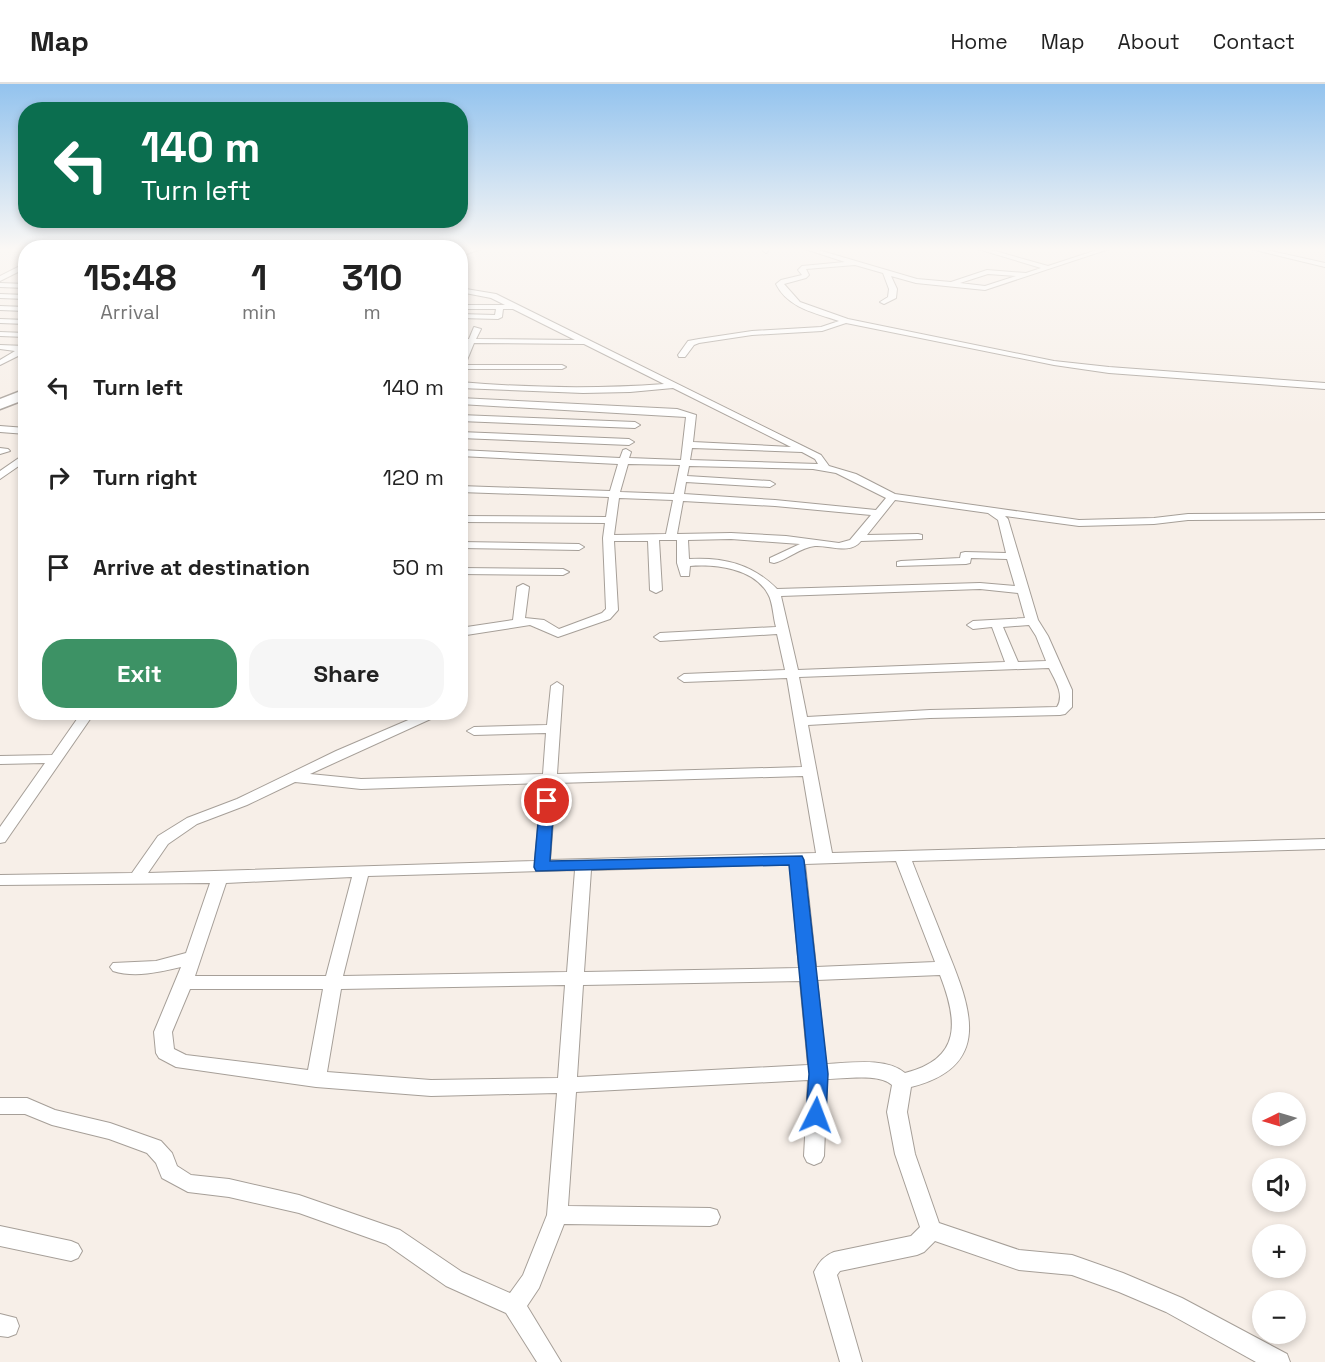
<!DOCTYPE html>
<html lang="en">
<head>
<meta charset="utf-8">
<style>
  body { margin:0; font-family:"Space Grotesk",sans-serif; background:#f6f6f6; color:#222; height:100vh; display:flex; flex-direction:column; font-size:22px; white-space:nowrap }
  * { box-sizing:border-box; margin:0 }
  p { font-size:20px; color:#767676 }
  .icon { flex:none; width:33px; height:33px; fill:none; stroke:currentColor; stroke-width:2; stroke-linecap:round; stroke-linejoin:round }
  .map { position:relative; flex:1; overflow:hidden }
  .side { position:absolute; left:18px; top:156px; width:450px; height:480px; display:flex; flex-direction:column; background:#fff; border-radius:24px; box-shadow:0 3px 9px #0003 }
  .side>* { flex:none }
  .banner { position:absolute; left:18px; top:18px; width:450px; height:126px; border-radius:24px; box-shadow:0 3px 9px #0003; background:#0b6e4f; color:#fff; overflow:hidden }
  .needle { width:39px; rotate:265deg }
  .buttons { position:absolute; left:1252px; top:1008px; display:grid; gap:12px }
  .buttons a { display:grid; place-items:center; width:54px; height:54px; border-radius:50%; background:#fff; box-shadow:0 3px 9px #0003; font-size:30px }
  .pin { position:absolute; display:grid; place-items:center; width:51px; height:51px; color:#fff; margin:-26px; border:3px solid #fff; border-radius:50%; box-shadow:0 2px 6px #0007 }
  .me { position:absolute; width:66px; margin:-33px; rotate:3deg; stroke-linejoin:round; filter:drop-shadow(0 0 4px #0008) }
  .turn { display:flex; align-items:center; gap:21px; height:126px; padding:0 24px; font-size:27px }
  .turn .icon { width:78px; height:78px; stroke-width:2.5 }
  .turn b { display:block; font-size:42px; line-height:51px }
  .eta { display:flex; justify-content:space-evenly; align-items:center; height:102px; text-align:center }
  .eta b { font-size:36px; font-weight:700; line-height:42px }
  .button { display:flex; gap:12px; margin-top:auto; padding:12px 24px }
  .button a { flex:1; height:69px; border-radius:24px; background:#3d9265; color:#fff; font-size:24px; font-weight:700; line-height:69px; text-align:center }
  .button a+a { background:#f6f6f6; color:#222 }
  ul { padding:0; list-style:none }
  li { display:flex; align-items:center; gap:18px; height:90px; padding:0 24px }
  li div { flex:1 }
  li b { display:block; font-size:22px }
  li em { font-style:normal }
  header { display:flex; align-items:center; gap:36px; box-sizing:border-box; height:84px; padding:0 30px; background:#fff; border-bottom:2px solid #e0e0e0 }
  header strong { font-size:28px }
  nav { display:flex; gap:33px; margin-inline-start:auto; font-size:21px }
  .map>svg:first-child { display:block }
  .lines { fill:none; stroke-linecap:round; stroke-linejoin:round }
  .minor-casing { stroke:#a69f98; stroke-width:2 }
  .trunk-casing { stroke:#a69f98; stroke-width:3 }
  .minor { fill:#fff; fill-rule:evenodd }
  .trunk { fill:#fff; fill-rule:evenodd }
  .route { fill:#1a73e8; stroke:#114b97; stroke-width:1.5 }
</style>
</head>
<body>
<header>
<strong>Map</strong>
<nav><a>Home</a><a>Map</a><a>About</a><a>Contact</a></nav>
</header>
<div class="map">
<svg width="1325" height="1278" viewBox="0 0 1325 1278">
  <rect width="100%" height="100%" fill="#f7efe8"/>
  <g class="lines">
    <g class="minor-casing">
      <path id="minor" d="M764,165H770L766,169L763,167Z
        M805,165H815L917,195L951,198L987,186L1026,189L1041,184L978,165H988L1048,182L1100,165H1109L985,206L916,199L891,192L897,205L896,214L884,220L880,218L888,213L889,205L883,189L855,181L806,185L809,191L806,194L784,200L800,218L848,235L1054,277L1109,283L1325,299V305L1109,289L1054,281L846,239L822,247L752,251L699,259L694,261L685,273H679L678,271L688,257L699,255L752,247L821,243L839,237C815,229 788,224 776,200L781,196L802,191L798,186L802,182L845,178ZM988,190L1016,192L985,202L960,199Z
        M1251,165H1262L1325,179V183Z
        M26,179V184L0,197V192Z
        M0,199L26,200V204L0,203Z
        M460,204L496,210L821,371L829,382L856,390L895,410L1079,436L1154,434L1188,430L1325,429V435L1188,436L1154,440L1079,442L1005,432L1008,435L1038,536L1048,552L1072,606V623L1065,630L1060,631L930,634L808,641L832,769L1325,755V765L912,777C923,806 935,834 946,863C970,922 995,982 911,1003L907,1028L915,1070L939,1139L1019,1166L1072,1171L1123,1189L1182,1214L1287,1270L1290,1278H1256L1166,1228L1119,1208L1072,1191L1019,1186L935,1157L924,1168L917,1171L840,1187L837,1191L862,1278H840L814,1188C819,1178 824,1172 834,1168L911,1152L920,1143L895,1070L887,1028L892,1001C879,989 844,995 827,995L824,1072L821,1078L814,1081L807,1078L804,1072L808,996L576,1008L568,1122L710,1124L717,1126L720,1133L717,1140L710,1142L564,1140L539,1204L527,1222L561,1278H537L506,1229L446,1202L386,1160L299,1129L229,1113L188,1108L162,1094L156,1079L147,1069L109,1055L52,1041L25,1030H0V1014H27L55,1026L110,1039L161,1057L172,1069L177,1082L191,1091L229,1095L299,1111L400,1146L462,1188L510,1209L523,1191L547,1131L557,1009L431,1012L316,1003L176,983L159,974L156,969L154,948L181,883C160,888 135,894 113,887L110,883L113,879L156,877L186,869L210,799L0,801V791L132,789L158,752L187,734L237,715L336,667L427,628H446L310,690L361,695L543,690L546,649L474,651L467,647L474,643L547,641L551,602L557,598L563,602L557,690L802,683L787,594L684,598L678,594L684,590L785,586L777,550L660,557L654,553L660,549L776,543C773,533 773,518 768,510C754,484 715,480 690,482L689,492H681L677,479V456H659L662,506L656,509L650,506L648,457H614L618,526L610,535L558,553L530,541L460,552V544L513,536L517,503L523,500L529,503L525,534L544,536L559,545L602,529L606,525L603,454L605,439L460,438V432L606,433L609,413L460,408V402L610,407L618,380L460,372V366L620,374L623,366L626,365L631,368L629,374L681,376L686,333L460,320V314L677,325L696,331L693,358L791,363L673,304L630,308L583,309L460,304V298C529,304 596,305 664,300L584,260L474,259L465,281H562L566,283L562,285H460V272L466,259H460V255H469L474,243L481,245L476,255L575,256L513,225H503L502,233L498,235L460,234V230L495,231L496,225H460V221H505L491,214L460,208ZM692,364L802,368L815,375L818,380L690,376ZM628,380L680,381L674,410L620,408ZM689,382L813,385L836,389L886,414L876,426L775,416L684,410L686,398L770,403L775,400L770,397L687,392ZM619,414L673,416L666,450L614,451ZM895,416L988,429L998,436L1006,469L965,468L961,469L960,474L901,477L897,478V482L966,480L970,479L971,474L1007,475L1015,502L980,499L777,505C752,480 724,473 689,475L688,456L731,455L800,460L770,474V478L774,479C787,476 801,463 815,462C830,461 850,471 861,457L922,455V451L918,450L867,451ZM683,417L775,422L871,431L850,456L839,459L786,452L731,449L677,450ZM980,505L1018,509L1025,534L973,537L967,541L973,545L992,543L1005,578L798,586L781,512ZM1029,541L1036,552L1046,577L1018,578L1003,543ZM1049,584C1055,596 1065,611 1057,623L930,626L807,633L799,593ZM803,692L816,769L550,776L556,699ZM295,698L361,705L542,699L535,777L148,789L168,760L197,740L247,721ZM896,777L935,878L816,883L805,780ZM790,780L799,884L584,888L591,786ZM575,786L567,888L343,892L368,792ZM352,793L326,892H195L226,799ZM940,891C958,937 962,975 905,989C886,973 850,979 826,980L817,896ZM800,897L808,981L577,993L583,901ZM565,901L558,994L431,996L327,988L341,905ZM190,905H323L308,986L186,971L174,965L172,948Z
        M0,210L26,211V215L0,214Z
        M0,222L26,223V227L0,226Z
        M0,235L26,236V240L0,239Z
        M0,248L26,249V253L0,252Z
        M0,261L26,262V268L0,281V276L15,267L0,265Z
        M460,331L635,338L640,341L635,344L460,337Z
        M0,342L26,344V350L0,348Z
        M460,348L629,355L634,358L629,361L460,354Z
        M0,364L8,365L10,367L0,370Z
        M26,369V377L0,395V387Z
        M460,458L579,460L584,463L579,466L460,464Z
        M460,484L563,485L569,488L563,491L460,490Z
        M82,628H95L5,758L0,759V743L45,679L0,680V672L52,671Z
        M0,1142L71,1157L78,1160L82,1167L78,1174L71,1177L0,1162Z
        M0,1230L16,1234L19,1242L16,1250L8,1253L0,1252Z"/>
    </g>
    <g class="trunk-casing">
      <path id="trunk" d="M460,165H480L460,172Z
        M26,305V315L0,325V315Z"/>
    </g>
    <use href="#minor" class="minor"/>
    <use href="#trunk" class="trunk"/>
  </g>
  <linearGradient id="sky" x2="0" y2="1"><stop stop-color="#93c3ee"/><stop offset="0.48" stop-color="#fbf8f5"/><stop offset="1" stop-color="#fbf8f5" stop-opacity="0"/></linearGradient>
  <rect width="1325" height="344" fill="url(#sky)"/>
  <path class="route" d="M547,712L554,717L550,777L802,772L804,776L828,990L826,1031L823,1037L816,1039L809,1037L806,1031L809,990L789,781L536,787L534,783L540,717Z"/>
</svg>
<div class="buttons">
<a><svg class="needle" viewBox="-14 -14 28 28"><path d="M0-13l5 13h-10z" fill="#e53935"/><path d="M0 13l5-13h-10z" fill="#767676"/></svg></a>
<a><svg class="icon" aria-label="sound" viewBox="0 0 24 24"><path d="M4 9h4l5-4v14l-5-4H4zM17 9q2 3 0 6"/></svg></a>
<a>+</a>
<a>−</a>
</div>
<div class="pin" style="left:547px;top:717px;background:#d93025"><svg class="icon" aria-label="arrive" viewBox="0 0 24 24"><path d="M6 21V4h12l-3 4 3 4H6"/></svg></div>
<svg class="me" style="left:816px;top:1031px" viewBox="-20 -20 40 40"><path d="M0-17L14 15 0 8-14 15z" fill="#1a73e8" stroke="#fff" stroke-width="4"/></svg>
<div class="banner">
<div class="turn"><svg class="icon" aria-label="left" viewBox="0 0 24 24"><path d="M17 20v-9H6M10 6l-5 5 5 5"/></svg><div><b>140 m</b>Turn left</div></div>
</div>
<section class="side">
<div class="eta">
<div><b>15:48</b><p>Arrival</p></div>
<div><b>1</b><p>min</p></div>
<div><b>310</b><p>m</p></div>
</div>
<ul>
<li><svg class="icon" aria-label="left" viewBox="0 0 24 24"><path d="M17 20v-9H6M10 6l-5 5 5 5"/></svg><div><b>Turn left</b></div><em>140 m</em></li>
<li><svg class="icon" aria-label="right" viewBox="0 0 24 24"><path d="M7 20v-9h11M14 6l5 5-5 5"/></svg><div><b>Turn right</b></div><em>120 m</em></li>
<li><svg class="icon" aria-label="arrive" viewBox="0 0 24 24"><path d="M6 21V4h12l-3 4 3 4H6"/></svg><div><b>Arrive at destination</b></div><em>50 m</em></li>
</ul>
<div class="button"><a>Exit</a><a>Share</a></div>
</section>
</div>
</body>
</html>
